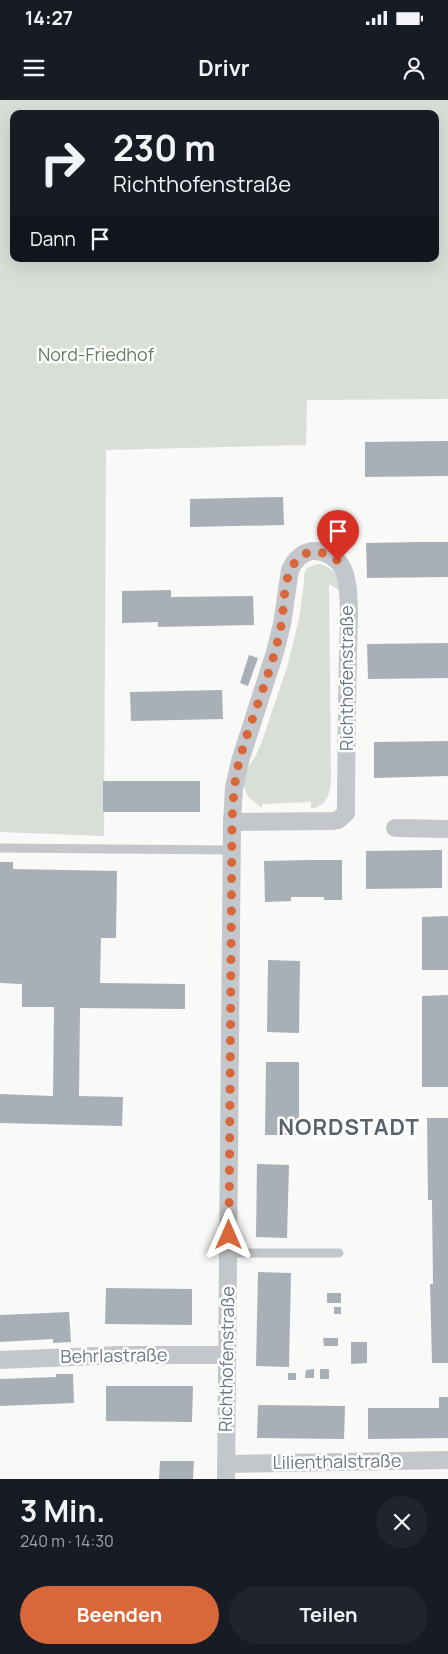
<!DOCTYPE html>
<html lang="de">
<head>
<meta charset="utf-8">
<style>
  body { margin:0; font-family:Manrope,sans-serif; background:#20242c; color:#f1f3f6; height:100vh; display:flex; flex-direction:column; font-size:19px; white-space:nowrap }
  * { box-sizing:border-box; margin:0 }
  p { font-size:16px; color:#9ea1a6 }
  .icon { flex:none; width:28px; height:28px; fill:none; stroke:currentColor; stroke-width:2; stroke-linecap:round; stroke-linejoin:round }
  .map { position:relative; height:1379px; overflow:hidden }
  .panel { display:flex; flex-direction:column; background:#171b24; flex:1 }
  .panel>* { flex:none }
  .hud { position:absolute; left:10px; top:10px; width:429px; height:152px; border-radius:10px; box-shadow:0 5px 20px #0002; background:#171b24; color:#f1f3f6; overflow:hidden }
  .pin { position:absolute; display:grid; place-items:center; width:42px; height:42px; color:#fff; margin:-51px -21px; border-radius:50% 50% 50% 0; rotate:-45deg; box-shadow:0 0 5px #0007 }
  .pin .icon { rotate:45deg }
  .me { position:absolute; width:55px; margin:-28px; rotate:0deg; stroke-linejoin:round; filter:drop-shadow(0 0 4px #0008) }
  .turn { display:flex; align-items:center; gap:18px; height:105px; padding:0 20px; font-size:22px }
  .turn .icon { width:65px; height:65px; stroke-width:2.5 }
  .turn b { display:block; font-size:35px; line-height:42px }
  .then { display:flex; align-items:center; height:48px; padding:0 20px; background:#0003; gap:10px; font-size:19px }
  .round { display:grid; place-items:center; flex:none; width:52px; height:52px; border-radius:26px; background:#20242c }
  .headline { display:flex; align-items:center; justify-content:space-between; height:85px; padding:0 20px }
  h1 { font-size:30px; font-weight:700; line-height:38px }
  .action { display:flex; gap:10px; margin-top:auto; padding:10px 20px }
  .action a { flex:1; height:58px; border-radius:30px; background:#d86739; color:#fff; font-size:20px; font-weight:700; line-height:58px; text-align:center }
  .action a+a { background:#20242c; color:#f1f3f6 }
  .status { display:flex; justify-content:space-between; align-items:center; height:35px; padding:0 25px; background:#171b24; direction:ltr }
  .status svg { height:14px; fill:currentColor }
  header { display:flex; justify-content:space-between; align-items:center; height:65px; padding:0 20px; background:#171b24; font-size:22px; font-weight:700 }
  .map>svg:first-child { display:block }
  .green { fill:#d9ded7; fill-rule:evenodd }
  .building { fill:#a9afb6 }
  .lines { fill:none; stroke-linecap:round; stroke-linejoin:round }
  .service { stroke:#c3c6ca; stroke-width:9 }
  .minor { stroke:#c3c6ca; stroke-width:18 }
  .route { stroke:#d86739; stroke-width:9; stroke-dasharray:0 16.2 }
  .labels { text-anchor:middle; stroke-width:5; stroke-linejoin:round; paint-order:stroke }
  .park-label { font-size:18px; fill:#677965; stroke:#fff }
  .street-label { font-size:18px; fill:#6b7886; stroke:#fff }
  .district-label { font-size:22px; font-weight:bold; letter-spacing:1px; fill:#58626c; stroke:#fff }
</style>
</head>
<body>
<div class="status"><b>14:27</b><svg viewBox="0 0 49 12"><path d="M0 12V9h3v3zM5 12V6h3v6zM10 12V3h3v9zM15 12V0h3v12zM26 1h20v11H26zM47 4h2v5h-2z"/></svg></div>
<header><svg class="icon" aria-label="menu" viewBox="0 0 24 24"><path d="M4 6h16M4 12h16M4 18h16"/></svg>Drivr<svg class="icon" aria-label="person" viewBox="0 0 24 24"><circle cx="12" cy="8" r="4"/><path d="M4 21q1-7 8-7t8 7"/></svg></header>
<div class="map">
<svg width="448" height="1379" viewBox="0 0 448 1379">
  <rect width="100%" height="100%" fill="#f9f9f7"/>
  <path class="green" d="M0,0H448V299L307,300L306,345L106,350L104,736L0,732ZM14,14H435V159H14Z
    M317,464C335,467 337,475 341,491L329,484L331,677C331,692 328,706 311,709V702L262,704V708L249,698L243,685L246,670L255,657L261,644L288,564L299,519L304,483V475L307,468Z"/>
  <path class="building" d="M444,341H448V376L365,377V342Z
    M283,397L284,425L190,427V399Z
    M419,442H448V477L367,478L366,443Z
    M171,490V497L253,496L254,525L158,527V522L122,523V491Z
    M448,543V578L368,579L367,544Z
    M249,555L258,558L248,586L240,583Z
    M222,590L223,619L131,621L130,592Z
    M448,641V676L374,678V642Z
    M103,681H200V712H103Z
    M442,750V788L366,789V751Z
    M310,760H342V800H324V797H291V801L265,802L264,761Z
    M0,762H13V769L117,771L116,838H101L100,883L185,884V909L80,908L79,996L123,997L122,1026L0,1023V994L53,996L54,907H22V884L0,883Z
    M448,816V870H422V817Z
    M268,860L300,861L299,933L267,932Z
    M448,895V987H422V896Z
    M266,962H299V1035H265Z
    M427,1018H448V1263H432L430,1184H433L432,1100H428Z
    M257,1064L289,1065L287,1138L256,1137Z
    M258,1172L291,1173L289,1267L256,1266Z
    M106,1188L192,1189V1225L105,1224Z
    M327,1193H341V1203H327Z
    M334,1207H341V1214H334Z
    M69,1212L71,1242L53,1243V1239L0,1242V1215Z
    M323,1238H338V1246H324Z
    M351,1242H367V1263L351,1264Z
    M314,1269V1278H305L306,1270Z
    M320,1269H329V1279H320Z
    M288,1273H296V1280H288Z
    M56,1274H73L74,1303L0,1306V1279L56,1277Z
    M106,1286H193L192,1322L106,1321Z
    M439,1297H448V1338L368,1339V1308H439Z
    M258,1305L345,1306L344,1339L257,1338Z
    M160,1361H194L193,1379H159Z"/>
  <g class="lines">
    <path class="service" d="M0,748L232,750
      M229,1153H339"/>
    <path class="minor" d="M395,728L448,729
      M0,1260L121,1255H227
      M226,1364L448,1360
      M226,1379L232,722L234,688L240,661L275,552L282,524L290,470C294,461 301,453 312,451C324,450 338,458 343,469C352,488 348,531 348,553C347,606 346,660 346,713L338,720L333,721L232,722"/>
  </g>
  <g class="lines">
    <path class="route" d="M229,1135L232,722C233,702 234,682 239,662C251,616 272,573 281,526C285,506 282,476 297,460C308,447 325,451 338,461"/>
  </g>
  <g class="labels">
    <g class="park-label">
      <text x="96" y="261">Nord-Friedhof</text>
    </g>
    <g class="street-label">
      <text transform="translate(347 578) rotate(-90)" y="6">Richthofenstraße</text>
      <text transform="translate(114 1256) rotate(-1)" y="6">Behrlastraße</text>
      <text transform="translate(227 1259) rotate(-89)" y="6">Richthofenstraße</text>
      <text transform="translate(337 1362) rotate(-1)" y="6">Lilienthalstraße</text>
    </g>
    <g class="district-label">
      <text x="349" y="1035">NORDSTADT</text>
    </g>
  </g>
</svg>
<div class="pin" style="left:338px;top:461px;background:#d93025"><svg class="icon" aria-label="arrive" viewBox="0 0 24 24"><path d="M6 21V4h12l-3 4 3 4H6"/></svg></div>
<svg class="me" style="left:229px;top:1135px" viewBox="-20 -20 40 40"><path d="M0-17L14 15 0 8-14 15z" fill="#d86739" stroke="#fff" stroke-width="4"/></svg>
<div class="hud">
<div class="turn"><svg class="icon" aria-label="right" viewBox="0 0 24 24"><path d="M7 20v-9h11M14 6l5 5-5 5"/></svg><div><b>230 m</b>Richthofenstraße</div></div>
<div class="then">Dann<svg class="icon" aria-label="arrive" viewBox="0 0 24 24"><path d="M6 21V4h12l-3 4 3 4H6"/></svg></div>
</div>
</div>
<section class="panel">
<div class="headline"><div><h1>3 Min.</h1><p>240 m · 14:30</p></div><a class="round"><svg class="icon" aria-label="close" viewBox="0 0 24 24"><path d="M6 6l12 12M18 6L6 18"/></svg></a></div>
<div class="action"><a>Beenden</a><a>Teilen</a></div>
</section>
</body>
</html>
